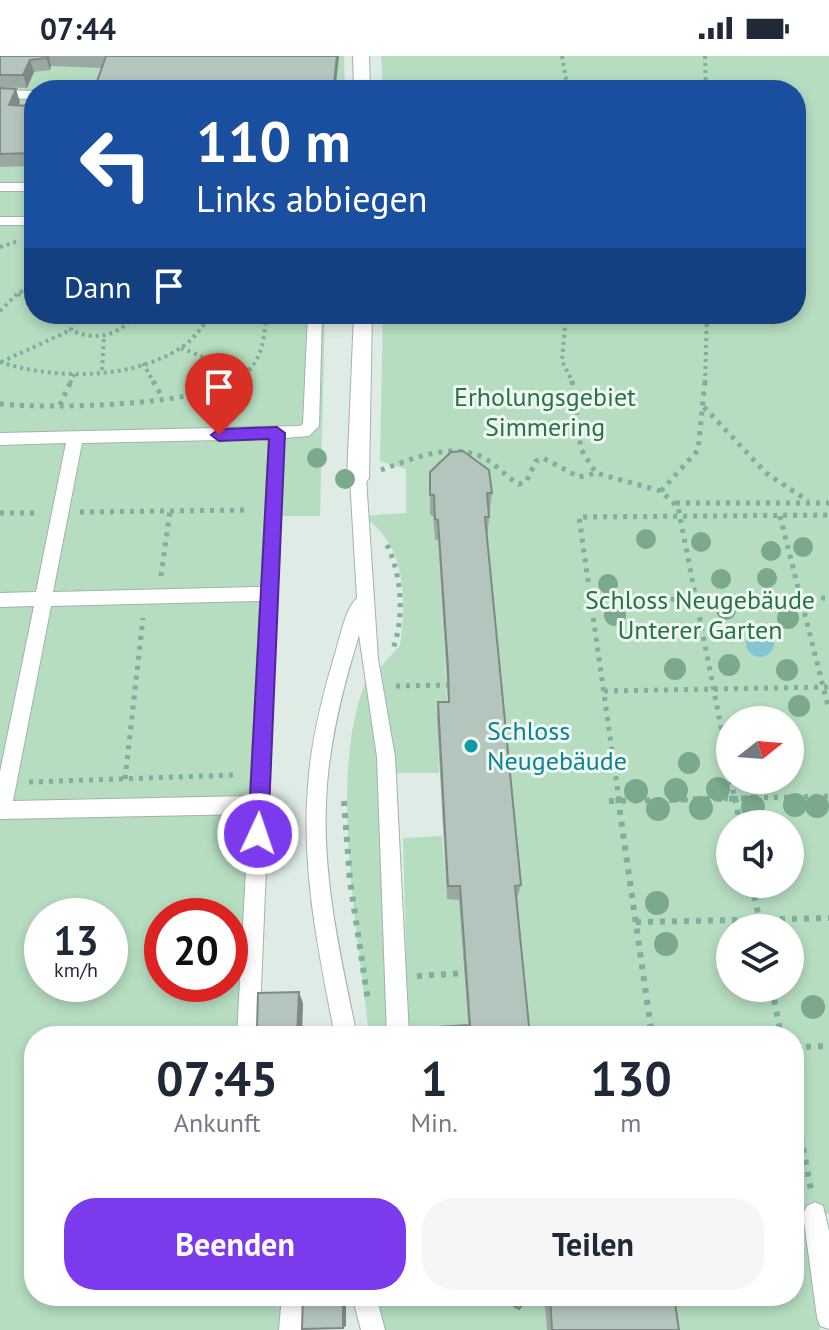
<!DOCTYPE html>
<html lang="de">
<head>
<meta charset="utf-8">
<style>
  body { margin:0; font-family:"PT Sans",sans-serif; background:#f6f6f7; color:#1f2937; height:100vh; display:flex; flex-direction:column; font-size:30px; white-space:nowrap }
  * { box-sizing:border-box; margin:0 }
  p { font-size:26px; color:#747a83 }
  .icon { flex:none; width:44px; height:44px; fill:none; stroke:currentColor; stroke-width:2; stroke-linecap:round; stroke-linejoin:round }
  .map { position:relative; flex:1; overflow:hidden }
  .side { position:absolute; left:24px; top:970px; width:780px; height:280px; display:flex; flex-direction:column; background:#fff; border-radius:32px; box-shadow:0 4px 12px #0003 }
  .side>* { flex:none }
  .guide { position:absolute; left:24px; top:24px; width:782px; height:244px; border-radius:32px; box-shadow:0 4px 12px #0003; background:#1a4fa0; color:#fff; overflow:hidden }
  .needle { width:52px; rotate:73deg }
  .controls { position:absolute; left:716px; top:650px; display:grid; gap:16px }
  .controls a { display:grid; place-items:center; width:88px; height:88px; border-radius:50%; background:#fff; box-shadow:0 4px 12px #0003; font-size:40px }
  .speed { position:absolute; left:24px; top:842px; display:flex; gap:16px; font-size:40px; font-weight:700; text-align:center }
  .speed>* { display:grid; place-content:center; width:104px; height:104px; border-radius:50%; background:#fff; box-shadow:0 4px 12px #0003; line-height:1 }
  .speed small { font-size:20px; font-weight:400 }
  .speed .limit { border:12px solid #d22; background:#fff; color:#111 }
  .pin { position:absolute; display:grid; place-items:center; width:68px; height:68px; color:#fff; margin:-82px -34px; border-radius:50% 50% 50% 0; rotate:-45deg; box-shadow:0 0 8px #0007 }
  .pin .icon { rotate:45deg }
  .me { position:absolute; width:88px; margin:-44px; rotate:3deg; stroke-linejoin:round; filter:drop-shadow(0 0 6px #0008) }
  .turn { display:flex; align-items:center; gap:28px; height:168px; padding:0 40px; font-size:36px }
  .turn .icon { width:104px; height:104px; stroke-width:2.5 }
  .turn b { display:block; font-size:56px; line-height:68px }
  .then { display:flex; align-items:center; height:76px; padding:0 40px; background:#0003; gap:16px; font-size:30px }
  .eta { display:flex; justify-content:space-evenly; align-items:center; height:136px; text-align:center }
  .eta b { font-size:48px; font-weight:600; line-height:56px }
  .action { display:flex; gap:16px; margin-top:auto; padding:16px 40px }
  .action a { flex:1; height:92px; border-radius:32px; background:#7c3aed; color:#fff; font-size:32px; font-weight:600; line-height:92px; text-align:center }
  .action a+a { background:#f6f6f7; color:#1f2937 }
  .status { display:flex; justify-content:space-between; align-items:center; height:56px; padding:0 40px; background:#fff; direction:ltr }
  .status svg { height:22px; fill:currentColor }
  .map>svg:first-child { display:block }
  .green { fill:#b6ddc0; fill-rule:evenodd }
  .water { fill:#84c7d2 }
  .lines { fill:none; stroke-linecap:round; stroke-linejoin:round }
  .lane-casing { stroke:#a2b3ac; stroke-width:2 }
  .street-casing { stroke:#a2b3ac; stroke-width:2 }
  .path-far2 { stroke:#7eaf9f; stroke-width:4; stroke-dasharray:3 4; stroke-linecap:butt }
  .path-far1 { stroke:#7eaf9f; stroke-width:5; stroke-dasharray:4 6; stroke-linecap:butt }
  .path { stroke:#7eaf9f; stroke-width:6; stroke-dasharray:5 7; stroke-linecap:butt }
  .lane { fill:#fff; fill-rule:evenodd }
  .street { fill:#fff; fill-rule:evenodd }
  .tree { fill:#7aa98c }
  .wall { fill:#9ba9a3 }
  .shaded-wall { fill:#7e8a85 }
  .building { fill:#b4c5be; stroke:#7e8a85; stroke-width:2 }
  .route { fill:#7c3aed; stroke:#51269a; stroke-width:2 }
  .culture-dot { fill:#0f9aa8; stroke:#eff7f3; stroke-width:3 }
  .labels { text-anchor:middle; stroke-width:6; stroke-linejoin:round; paint-order:stroke }
  .park-label { font-size:26px; fill:#287344; stroke:#eff7f3 }
  .culture-label { font-size:26px; fill:#0d838f; stroke:#eff7f3; text-anchor:start }
</style>
</head>
<body>
<div class="status"><b>07:44</b><svg viewBox="0 0 49 12"><path d="M0 12V9h3v3zM5 12V6h3v6zM10 12V3h3v9zM15 12V0h3v12zM26 1h20v11H26zM47 4h2v5h-2z"/></svg></div>
<div class="map">
<svg width="829" height="1274" viewBox="0 0 829 1274">
  <rect width="100%" height="100%" fill="#dfebe5"/>
  <path class="green" d="M0,0H344L345,34H34V258H325L320,460H280L258,980H34V1240H306L305,1274H0ZM42,860H110V928H42ZM162,860H230V928H162Z
    M381,0H829V1158L805,1159L820,1274H669L664,1240H794V980H525L485,458L430,459L433,460L435,483L438,484L448,663L437,664L439,717H396L379,613L400,589C407,542 406,487 362,460L406,457V413L380,405L383,258H796V34H383ZM730,664H790V724H730ZM730,768H790V828H730ZM730,872H790V932H730Z
    M366,625L379,702L388,980H369C359,880 327,718 366,625Z
    M442,780L447,843H459L468,978L408,980L403,782Z
    M376,1240H502L515,1252L525,1240H544L547,1274H384Z"/>
  <path class="water" d="M746 587a14 14 0 1 1 28 0a14 14 0 1 1-28 0Z"/>
  <g class="lines">
    <g class="lane-casing">
      <path id="lane" d="M0,34L34,35V43L0,42Z
        M0,127H34V135H0Z
        M0,161H34V169H0Z
        M308,258H322L319,370L309,380L284,382L259,980H237L249,758L0,763V716L34,550L0,551V537L36,536L66,387L0,389V377L300,370L303,368ZM269,383L261,531L53,536L82,387ZM260,545L250,740L13,745L51,550Z
        M358,416L366,422L378,603L395,701L409,980H387L377,701L359,579C344,628 331,678 327,729C320,814 340,898 357,980H335C319,898 301,814 308,730C311,685 322,641 335,598C340,582 345,553 357,542L350,422Z
        M815,1146L823,1150L829,1175V1273L820,1270L817,1261L803,1158L807,1150Z
        M282,1240H306L303,1274H279Z
        M352,1240H376L385,1274H361Z"/>
    </g>
    <g class="street-casing">
      <path id="street" d="M353,0H369L370,34H354Z
        M354,258H372L369,422L365,428H351L347,422Z"/>
    </g>
    <path class="path-far2" d="M562,0L568,34
      M705,0L706,34
      M0,191L18,185
      M18,238L34,242
      M0,255L17,238L34,228
      M75,258L71,274C95,286 120,280 135,258
      M566,258L562,305L573,327
      M181,292L245,318
      M0,306C55,324 133,324 182,291C194,283 203,270 211,258
      M1,306L71,274
      M143,307L154,327
      M102,314L104,280
      M70,327L76,315
      M232,327C261,311 264,289 266,258
      M705,327L707,258"/>
    <path class="path-far1" d="M153,325L162,341
      M572,325L581,393L596,417
      M209,335L242,355
      M0,348C54,353 189,350 235,325
      M60,349L71,325
      M704,351L766,417L808,445
      M381,414C413,403 451,385 484,402C497,409 506,421 519,428L526,426L536,405L543,402L579,421L596,417L661,435L678,451L730,717
      M661,435L698,394L705,325
      M676,447H829
      M80,456L250,454
      M0,457H38
      M780,460L829,654
      M387,489C402,520 405,563 392,595
      M161,520L170,455
      M591,544L829,542
      M396,630L447,629
      M604,635L829,631
      M125,723L143,562
      M731,724L735,744
      M29,726L235,719V716
      M619,744L579,461L829,459
      M674,744L829,740"/>
    <path class="path" d="M618,742L652,980
      M735,742L740,768
      M344,745L350,825L368,945
      M609,745L762,742
      M752,828L761,872
      M636,866L829,862
      M417,920L464,917
      M772,932L781,980
      M794,991L829,990
      M794,1045L811,1134"/>
    <use href="#lane" class="lane"/>
    <use href="#street" class="street"/>
  </g>
  <g class="tree">
    <circle cx="317" cy="402" r="10"/>
    <circle cx="345" cy="423" r="10"/>
    <circle cx="646" cy="483" r="10"/>
    <circle cx="701" cy="486" r="10"/>
    <circle cx="803" cy="491" r="10"/>
    <circle cx="771" cy="495" r="10"/>
    <circle cx="767" cy="522" r="10"/>
    <circle cx="721" cy="523" r="10"/>
    <circle cx="608" cy="528" r="10"/>
    <circle cx="726" cy="554" r="10"/>
    <circle cx="615" cy="559" r="11"/>
    <circle cx="788" cy="562" r="11"/>
    <circle cx="729" cy="609" r="11"/>
    <circle cx="675" cy="613" r="11"/>
    <circle cx="787" cy="614" r="11"/>
    <circle cx="799" cy="650" r="11"/>
    <circle cx="689" cy="707" r="11"/>
    <circle cx="718" cy="733" r="12"/>
    <circle cx="676" cy="734" r="12"/>
    <circle cx="636" cy="735" r="12"/>
    <circle cx="795" cy="749" r="12"/>
    <circle cx="817" cy="750" r="12"/>
    <circle cx="753" cy="751" r="12"/>
    <circle cx="701" cy="752" r="12"/>
    <circle cx="658" cy="753" r="12"/>
    <circle cx="657" cy="847" r="12"/>
    <circle cx="666" cy="888" r="12"/>
    <circle cx="813" cy="951" r="12"/>
  </g>
  <path class="wall" d="M0,0H339L336,27L339,26V34H94L102,12L51,10L50,14L34,16L27,32L0,31Z
    M0,32L20,46L19,49L34,50V110L0,111Z
    M430,416L492,437L487,481L521,829L517,842L530,980L468,969L459,844L447,843L437,663L438,646H448L447,629L438,484H435L433,460L430,459Z
    M502,1240H529L519,1253H515Z
    M544,1240H674L679,1274H547Z"/>
  <path class="shaded-wall" d="M47,0H49L51,10L50,14L46,2Z
    M337,0H339L335,34L334,27Z
    M30,4L34,16L27,32L23,19Z
    M16,33L20,46L13,61L9,49Z
    M299,936L303,947L302,980H297Z
    M343,1240H346V1270L343,1272Z"/>
  <path class="building" d="M0,0H47L46,2L30,4L23,19H0Z
    M106,0H337L334,27L339,26L337,34H94Z
    M0,32L16,33L9,49L34,50V97L0,98Z
    M463,395L489,414L492,437H487L489,461H485L521,829L515,830L530,980H423L422,972L470,969L460,830H448L438,646H449L448,611L438,464L435,463L434,439H430V416L451,396Z
    M299,936L297,980H252V974L257,971L258,937Z
    M303,1240H343V1272L302,1273Z
    M505,1240H529L519,1253Z
    M550,1240H674L679,1274H552Z"/>
  <path class="route" d="M277,371L285,377L268,778L265,784L258,787L251,784L248,778L269,383L219,385L211,379L219,373Z"/>
  <circle class="culture-dot" cx="471" cy="690" r="8"/>
  <g class="labels">
    <g class="park-label">
      <text x="545" y="350">Erholungsgebiet<tspan x="545" dy="30">Simmering</tspan></text>
      <text x="700" y="553">Schloss Neugebäude<tspan x="700" dy="30">Unterer Garten</tspan></text>
    </g>
    <g class="culture-label">
      <text x="487" y="684">Schloss<tspan x="487" dy="30">Neugebäude</tspan></text>
    </g>
  </g>
</svg>
<div class="controls">
<a><svg class="needle" viewBox="-14 -14 28 28"><path d="M0-13l5 13h-10z" fill="#e53935"/><path d="M0 13l5-13h-10z" fill="#747a83"/></svg></a>
<a><svg class="icon" aria-label="sound" viewBox="0 0 24 24"><path d="M4 9h4l5-4v14l-5-4H4zM17 9q2 3 0 6"/></svg></a>
<a><svg class="icon" aria-label="layers" viewBox="0 0 24 24"><path d="M12 4l9 5-9 5-9-5zM3 14l9 5 9-5"/></svg></a>
</div>
<div class="speed"><div>13<small>km/h</small></div><div class="limit">20</div></div>
<div class="pin" style="left:219px;top:379px;background:#d93025"><svg class="icon" aria-label="arrive" viewBox="0 0 24 24"><path d="M6 21V4h12l-3 4 3 4H6"/></svg></div>
<svg class="me" style="left:258px;top:778px" viewBox="-20 -20 40 40"><circle r="17" fill="#7c3aed" stroke="#fff" stroke-width="3"/><path d="M0-11L8 9 0 5-8 9z" fill="#fff"/></svg>
<div class="guide">
<div class="turn"><svg class="icon" aria-label="left" viewBox="0 0 24 24"><path d="M17 20v-9H6M10 6l-5 5 5 5"/></svg><div><b>110 m</b>Links abbiegen</div></div>
<div class="then">Dann<svg class="icon" aria-label="arrive" viewBox="0 0 24 24"><path d="M6 21V4h12l-3 4 3 4H6"/></svg></div>
</div>
<section class="side">
<div class="eta">
<div><b>07:45</b><p>Ankunft</p></div>
<div><b>1</b><p>Min.</p></div>
<div><b>130</b><p>m</p></div>
</div>
<div class="action"><a>Beenden</a><a>Teilen</a></div>
</section>
</div>
</body>
</html>
